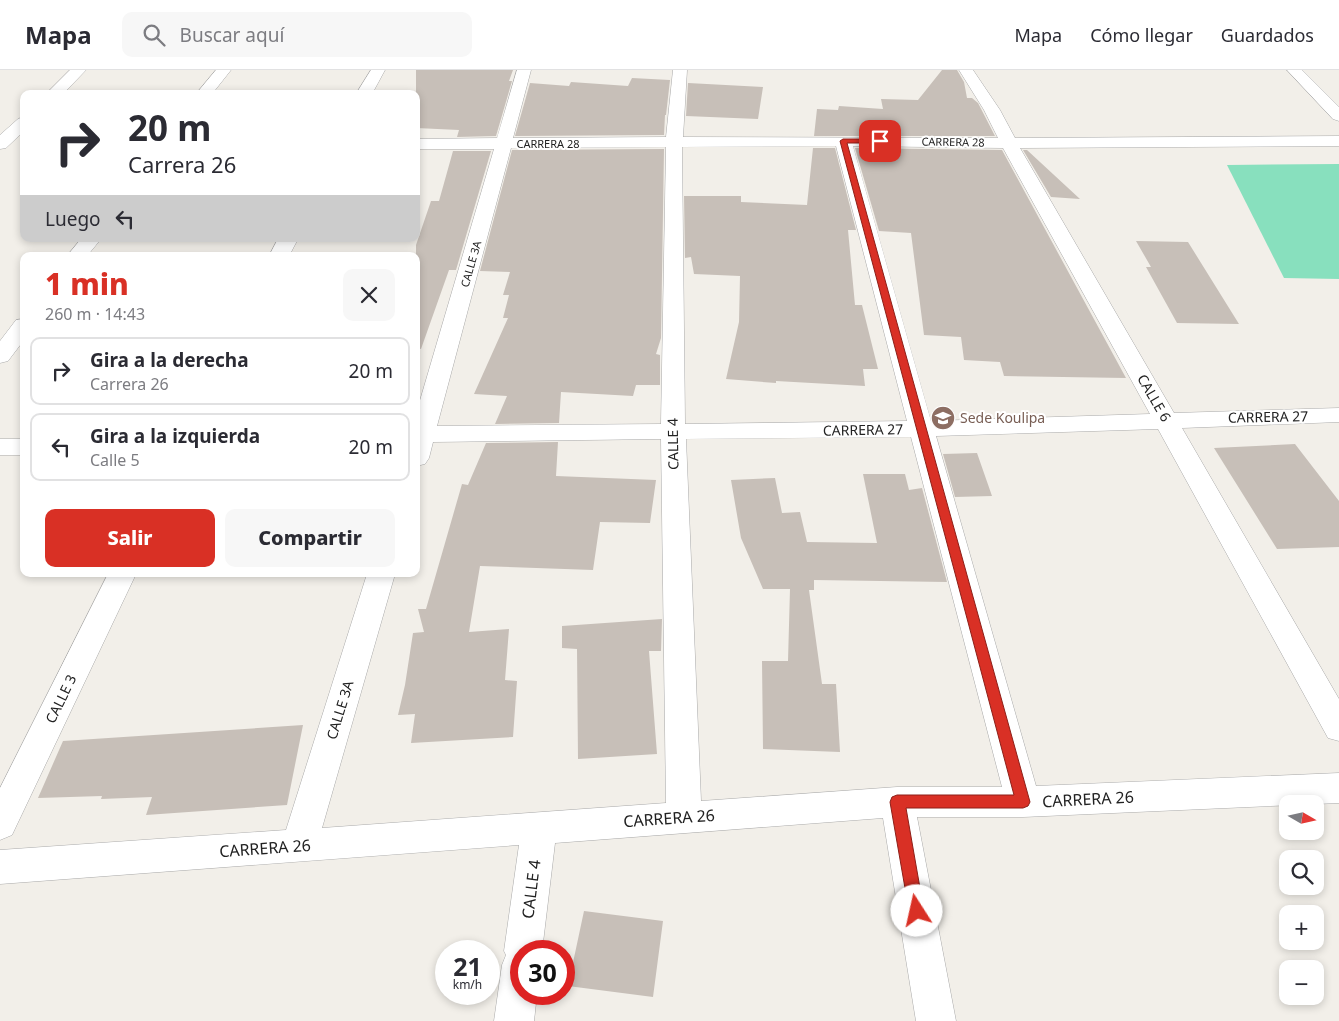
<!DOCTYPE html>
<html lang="es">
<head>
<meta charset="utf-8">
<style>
  body { margin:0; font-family:"Noto Sans",sans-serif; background:#f7f7f7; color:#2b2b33; height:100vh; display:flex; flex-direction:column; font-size:19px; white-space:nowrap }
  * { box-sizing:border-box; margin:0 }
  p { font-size:16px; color:#7c7c81 }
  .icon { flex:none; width:28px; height:28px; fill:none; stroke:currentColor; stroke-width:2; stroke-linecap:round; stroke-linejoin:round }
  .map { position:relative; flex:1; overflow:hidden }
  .details { position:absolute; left:20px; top:182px; width:400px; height:325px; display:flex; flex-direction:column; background:#fff; border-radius:10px; box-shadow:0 2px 8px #0003 }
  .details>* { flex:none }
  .hud { position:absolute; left:20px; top:20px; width:400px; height:152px; border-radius:10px; box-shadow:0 2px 8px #0003; background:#fff; color:#2b2b33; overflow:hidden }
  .needle { width:32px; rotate:99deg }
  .buttons { position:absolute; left:1279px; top:725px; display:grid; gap:10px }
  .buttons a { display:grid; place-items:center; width:45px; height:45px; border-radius:10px; background:#fff; box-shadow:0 2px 8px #0003; font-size:25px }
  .speed { position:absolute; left:435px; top:870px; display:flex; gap:10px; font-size:25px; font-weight:700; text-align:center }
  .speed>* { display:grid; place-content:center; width:65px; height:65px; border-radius:50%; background:#fff; box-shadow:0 2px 8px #0003; line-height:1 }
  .speed small { font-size:12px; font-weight:400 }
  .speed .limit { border:8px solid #d22; background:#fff; color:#111 }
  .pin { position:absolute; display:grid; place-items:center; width:42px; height:42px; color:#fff; margin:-21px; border-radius:10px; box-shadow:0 2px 8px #0006 }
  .me { position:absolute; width:55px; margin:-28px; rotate:350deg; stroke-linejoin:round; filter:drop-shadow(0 0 4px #0008) }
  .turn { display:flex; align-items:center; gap:18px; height:105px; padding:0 25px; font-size:22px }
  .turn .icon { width:65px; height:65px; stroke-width:2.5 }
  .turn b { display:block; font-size:35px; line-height:42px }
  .then { display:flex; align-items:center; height:48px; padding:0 25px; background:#0003; gap:10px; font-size:19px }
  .round { display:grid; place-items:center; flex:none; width:52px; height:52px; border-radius:10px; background:#f7f7f7 }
  .headline { display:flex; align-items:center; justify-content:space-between; height:85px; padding:0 25px }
  h1 { font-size:30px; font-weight:800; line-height:38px; color:#d93025 }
  .action { display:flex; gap:10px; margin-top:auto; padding:10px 25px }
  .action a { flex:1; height:58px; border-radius:10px; background:#d93025; color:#fff; font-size:20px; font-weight:800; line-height:58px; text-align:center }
  .action a+a { background:#f7f7f7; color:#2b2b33 }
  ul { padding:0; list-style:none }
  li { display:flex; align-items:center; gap:15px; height:68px; margin:0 10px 8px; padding:0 15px; border:2px solid #e1e1e2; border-radius:10px }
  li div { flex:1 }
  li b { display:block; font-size:19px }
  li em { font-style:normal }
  header { display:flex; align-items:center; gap:30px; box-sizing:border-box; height:70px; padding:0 25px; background:#fff; border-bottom:1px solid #e1e1e2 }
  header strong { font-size:24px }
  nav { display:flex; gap:28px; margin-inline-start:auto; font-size:18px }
  .search { width:350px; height:45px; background:#f7f7f7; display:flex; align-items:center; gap:12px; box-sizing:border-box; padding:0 18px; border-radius:10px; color:#7c7c81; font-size:19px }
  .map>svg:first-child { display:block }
  .pitch { fill:#88e0be }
  .building { fill:#c7bfb8 }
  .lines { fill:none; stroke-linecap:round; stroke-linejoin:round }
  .minor-casing { stroke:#a9a9a9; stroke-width:1 }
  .minor { fill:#fff; fill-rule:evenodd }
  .route { fill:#d93025; stroke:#8d1f18 }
  .labels { text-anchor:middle; stroke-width:4; stroke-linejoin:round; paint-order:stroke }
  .far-street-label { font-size:11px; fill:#222; stroke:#fff }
  .street-label { font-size:14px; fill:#222; stroke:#fff }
  .education-label { font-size:14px; fill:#785e54; stroke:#fff; text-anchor:start }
  .near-street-label { font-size:16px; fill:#222; stroke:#fff }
</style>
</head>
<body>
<header>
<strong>Mapa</strong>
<div class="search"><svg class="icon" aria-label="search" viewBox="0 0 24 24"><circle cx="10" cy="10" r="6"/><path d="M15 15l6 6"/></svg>Buscar aquí</div>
<nav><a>Mapa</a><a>Cómo llegar</a><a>Guardados</a></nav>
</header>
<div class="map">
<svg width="1339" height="951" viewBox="0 0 1339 951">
  <rect width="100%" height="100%" fill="#f2efe9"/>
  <path class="pitch" d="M1339,94V209L1284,208L1227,95Z"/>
  <path class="building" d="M416,0H513L509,11H512L496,66L457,67L459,60L416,58Z
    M942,0H957L964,12L967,28H972L978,33L995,66H814L817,39L838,40L839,36L883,39L881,29L918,30Z
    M632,8L670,10L666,45H665L664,65L515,66L530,13L569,16L571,12L628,16Z
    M688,13L763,17L758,49L686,46Z
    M813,78H835L856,160H848L855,235H862L878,299H863L865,316L776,311V313L726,309L739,252L740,206L694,204L691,187L685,188L684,126H741V132L807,135Z
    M855,78L1002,80L1126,308L1004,306L1000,292L964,290L961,267L924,265L911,163L879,161Z
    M664,79L661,268L656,284L660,285V315H636L633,326L561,322L559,353L495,354L507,326L474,324L508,248H503L509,225H503L510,202L480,201L512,80Z
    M1023,80H1027L1080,129L1051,127Z
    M453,81H491L456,200H449L421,279L416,278V175L431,131H439Z
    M1136,171L1188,172L1239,254L1177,253L1146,197H1151Z
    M558,372L556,406L656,410L650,453L600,452L593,500L480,496L469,562L509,559L505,610L517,611L513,667L411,673L415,644L398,645L405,615L413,563L424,562L418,539H426L462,414L468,415L486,373Z
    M1295,374L1339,431V477L1277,479L1214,378Z
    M977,383L992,426L955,427L943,384Z
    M863,404H905L909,420L922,418L947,512L814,510V520H809L822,614H836L840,682L763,679L762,591H788L790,519H763L741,468L731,410L775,408L782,443L800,442L807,472L877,473Z
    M662,549L661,581H649L657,684L578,689L577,579L562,578V556Z
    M303,655L287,735L146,745L152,727L101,729L102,726L38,728L63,671Z
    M584,841L663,851L653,927L568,916Z"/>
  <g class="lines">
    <g class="minor-casing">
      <path id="minor" d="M70,0H86L63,24H46Z
        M216,0H231L212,24H196Z
        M371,0H385L372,24H356Z
        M517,0H531L513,68L666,67L673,0H687L683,67L998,68L984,40L959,0H973L1000,40L1015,68L1339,66V76L1020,78L1174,343L1339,338V352L1182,358L1339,629V671L1328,668L1158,359L936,366L1036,716L1339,703V733L1023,747H917L956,951H916L883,748L555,773L542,881H521V924H537L534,951H494L502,895L506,885L504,881L519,775L0,814V780L286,760L367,504H395L322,758L666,733L661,369L433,372L429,388L425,394L416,396V344L494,79H416V69L497,68ZM836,76L907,351L685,354L682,77ZM853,76L1003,78L1150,344L931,351ZM666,77L661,354L437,356L511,78ZM911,367L1002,717H897L701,731L686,369Z
        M1287,0H1302L1339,37V51L1333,49Z
        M24,47V61L6,78L0,79V65L18,49Z
        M81,169H101L87,186H67Z
        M278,169H298L289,186H269Z
        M24,249V270L8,291L0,293V271L16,250Z
        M0,369H24V385H0Z
        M108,504H136L12,765L0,770V718Z"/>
    </g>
    <use href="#minor" class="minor"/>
  </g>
  <path class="route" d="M843,69H880L883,71L880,73H847L1030,732L1028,736L1023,738H906L924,841L922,847L917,849L911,847L909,841L890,732L892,727L897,725H1014L840,71Z"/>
  <defs>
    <g id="school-disc" transform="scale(1.25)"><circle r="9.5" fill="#8d6e63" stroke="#fff"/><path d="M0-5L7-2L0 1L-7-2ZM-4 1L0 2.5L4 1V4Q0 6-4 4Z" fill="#fff"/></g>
  </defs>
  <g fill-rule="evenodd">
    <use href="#school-disc" x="943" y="348"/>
  </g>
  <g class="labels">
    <g class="far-street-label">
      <text transform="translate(953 72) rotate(1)" y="4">CARRERA 28</text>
      <text x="548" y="78">CARRERA 28</text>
      <text transform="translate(471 194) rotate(-74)" y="4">CALLE 3A</text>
    </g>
    <g class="street-label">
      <text transform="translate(1154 328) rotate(60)" y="5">CALLE 6</text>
      <text transform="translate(1268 347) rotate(-1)" y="5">CARRERA 27</text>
      <text transform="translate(863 360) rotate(-1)" y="5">CARRERA 27</text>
      <text transform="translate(673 374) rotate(-91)" y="5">CALLE 4</text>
      <text transform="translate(61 629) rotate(-64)" y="5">CALLE 3</text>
      <text transform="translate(340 640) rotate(-73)" y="5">CALLE 3A</text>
    </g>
    <g class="education-label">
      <text x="960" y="353">Sede Koulipa</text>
    </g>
    <g class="near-street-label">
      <text transform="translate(1088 729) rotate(-3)" y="6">CARRERA 26</text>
      <text transform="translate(669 748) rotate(-4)" y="6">CARRERA 26</text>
      <text transform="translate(265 778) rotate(-4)" y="6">CARRERA 26</text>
      <text transform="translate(531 819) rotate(-83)" y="6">CALLE 4</text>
    </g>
  </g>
</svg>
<div class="buttons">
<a><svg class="needle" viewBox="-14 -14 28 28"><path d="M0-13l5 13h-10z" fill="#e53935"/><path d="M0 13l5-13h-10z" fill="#7c7c81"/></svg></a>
<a><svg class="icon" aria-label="search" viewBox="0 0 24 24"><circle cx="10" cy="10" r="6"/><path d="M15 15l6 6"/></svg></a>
<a>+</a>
<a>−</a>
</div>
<div class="speed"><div>21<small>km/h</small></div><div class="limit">30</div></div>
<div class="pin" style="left:880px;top:71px;background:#d93025"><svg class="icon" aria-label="arrive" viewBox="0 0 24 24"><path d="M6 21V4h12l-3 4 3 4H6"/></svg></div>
<svg class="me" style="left:917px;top:841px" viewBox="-20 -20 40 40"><circle r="19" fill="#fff"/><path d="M0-13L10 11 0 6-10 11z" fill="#d93025"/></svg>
<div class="hud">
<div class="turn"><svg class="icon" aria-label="right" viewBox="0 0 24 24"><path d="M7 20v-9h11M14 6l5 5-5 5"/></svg><div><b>20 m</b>Carrera 26</div></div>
<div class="then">Luego<svg class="icon" aria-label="left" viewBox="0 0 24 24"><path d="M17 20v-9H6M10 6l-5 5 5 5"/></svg></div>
</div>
<section class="details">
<div class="headline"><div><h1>1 min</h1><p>260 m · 14:43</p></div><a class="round"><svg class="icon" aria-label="close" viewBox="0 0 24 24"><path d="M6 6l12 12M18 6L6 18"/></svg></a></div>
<ul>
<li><svg class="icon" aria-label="right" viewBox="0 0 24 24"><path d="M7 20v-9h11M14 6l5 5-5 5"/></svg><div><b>Gira a la derecha</b><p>Carrera 26</p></div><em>20 m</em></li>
<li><svg class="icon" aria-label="left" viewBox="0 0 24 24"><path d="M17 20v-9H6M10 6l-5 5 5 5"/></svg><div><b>Gira a la izquierda</b><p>Calle 5</p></div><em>20 m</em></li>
</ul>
<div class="action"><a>Salir</a><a>Compartir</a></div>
</section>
</div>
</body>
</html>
